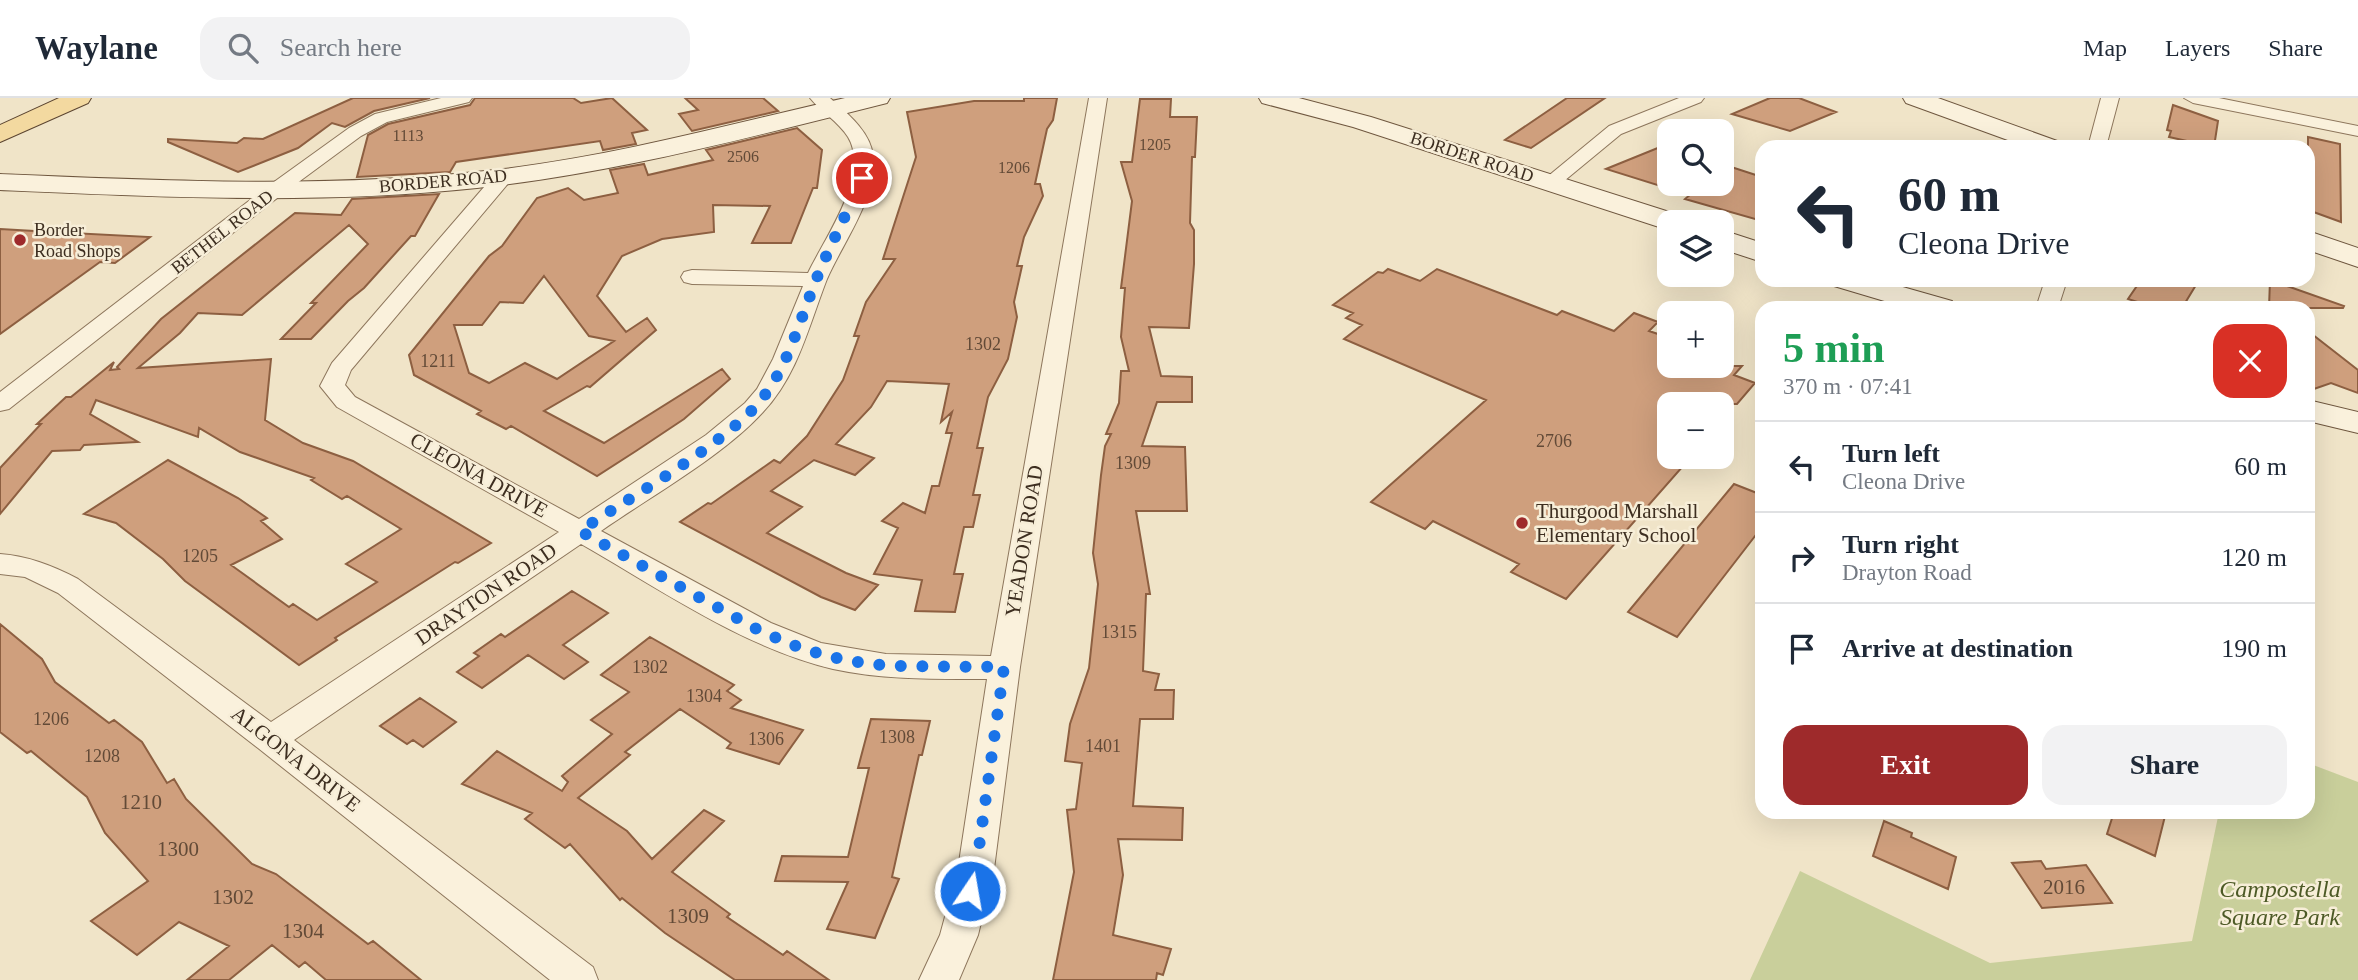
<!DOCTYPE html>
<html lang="en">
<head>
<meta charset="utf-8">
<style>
  body { margin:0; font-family:Georgia,serif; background:#f2f2f3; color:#1f2937; height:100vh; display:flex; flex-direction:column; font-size:26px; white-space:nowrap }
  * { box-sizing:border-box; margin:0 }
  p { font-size:23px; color:#747a83 }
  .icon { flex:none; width:38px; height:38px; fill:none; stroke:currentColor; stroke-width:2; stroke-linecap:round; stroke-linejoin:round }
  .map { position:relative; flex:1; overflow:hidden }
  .sheet { position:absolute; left:1755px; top:203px; width:560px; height:518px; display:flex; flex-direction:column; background:#fff; border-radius:21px; box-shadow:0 7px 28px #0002 }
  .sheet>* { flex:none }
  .banner { position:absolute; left:1755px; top:42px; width:560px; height:147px; border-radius:21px; box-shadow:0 7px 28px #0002; background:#fff; color:#1f2937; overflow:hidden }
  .fabs { position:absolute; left:1657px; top:21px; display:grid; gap:14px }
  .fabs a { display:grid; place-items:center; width:77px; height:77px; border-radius:14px; background:#fff; box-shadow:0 7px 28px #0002; font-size:35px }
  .pin { position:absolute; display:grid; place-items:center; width:60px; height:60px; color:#fff; margin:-30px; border:4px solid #fff; border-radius:50%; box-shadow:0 2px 7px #0007 }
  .me { position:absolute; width:77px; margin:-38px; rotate:12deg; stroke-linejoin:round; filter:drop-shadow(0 0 5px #0008) }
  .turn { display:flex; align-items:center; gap:24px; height:147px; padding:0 28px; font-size:32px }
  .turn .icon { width:91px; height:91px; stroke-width:2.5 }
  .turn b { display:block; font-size:49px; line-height:60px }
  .round { display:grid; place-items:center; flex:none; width:74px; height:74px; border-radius:21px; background:#f2f2f3 }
  .summary { display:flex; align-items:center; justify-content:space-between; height:119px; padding:0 28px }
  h1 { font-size:42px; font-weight:700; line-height:52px; color:#1e9e55 }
  .action { display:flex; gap:14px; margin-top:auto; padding:14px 28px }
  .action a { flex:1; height:80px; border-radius:21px; background:#9e2a2b; color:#fff; font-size:28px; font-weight:700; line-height:80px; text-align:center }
  .action a+a { background:#f2f2f3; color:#1f2937 }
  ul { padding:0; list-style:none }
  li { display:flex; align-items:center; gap:21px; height:91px; padding:0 28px; border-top:2px solid #e0e1e3 }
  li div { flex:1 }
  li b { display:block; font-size:26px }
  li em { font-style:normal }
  header { display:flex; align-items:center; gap:42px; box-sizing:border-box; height:98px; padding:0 35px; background:#fff; border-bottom:2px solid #e0e1e3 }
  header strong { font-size:33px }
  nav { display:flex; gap:38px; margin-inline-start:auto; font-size:24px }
  .search { width:490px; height:63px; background:#f2f2f3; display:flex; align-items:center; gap:18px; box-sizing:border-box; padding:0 24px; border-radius:21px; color:#747a83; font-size:26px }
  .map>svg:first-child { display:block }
  .green { fill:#c9cf9b }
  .building { fill:#cf9f7d; stroke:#8d5f41; stroke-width:2; fill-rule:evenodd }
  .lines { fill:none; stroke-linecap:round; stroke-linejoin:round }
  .street-casing { stroke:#8d765c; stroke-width:2 }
  .secondary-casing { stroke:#6f573f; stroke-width:2 }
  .primary-casing { stroke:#5b4430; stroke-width:2 }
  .street { fill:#faf1dc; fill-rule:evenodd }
  .secondary { fill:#faf1dc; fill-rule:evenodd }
  .primary { fill:#f3d9a0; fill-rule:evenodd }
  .route { stroke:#1a73e8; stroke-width:12; stroke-dasharray:0 21.6 }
  .poi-dot { fill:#9e2a2b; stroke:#f7eed8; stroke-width:2.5 }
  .labels { text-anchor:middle; stroke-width:5; stroke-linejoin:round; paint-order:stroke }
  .far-number-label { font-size:16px; fill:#624a37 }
  .far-street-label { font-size:18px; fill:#3d2e20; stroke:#f7eed8 }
  .far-poi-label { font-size:18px; fill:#3d2e20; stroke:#f7eed8; text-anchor:start }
  .number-label { font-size:18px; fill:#624a37 }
  .street-label { font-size:21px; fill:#3d2e20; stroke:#f7eed8 }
  .poi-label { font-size:21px; fill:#3d2e20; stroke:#f7eed8; text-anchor:start }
  .near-number-label { font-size:21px; fill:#624a37 }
  .near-park-label { font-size:24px; font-style:italic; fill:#4d5a26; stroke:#f7eed8 }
</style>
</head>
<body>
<header>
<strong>Waylane</strong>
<div class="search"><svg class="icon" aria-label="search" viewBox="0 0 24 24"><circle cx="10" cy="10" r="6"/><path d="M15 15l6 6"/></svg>Search here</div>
<nav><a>Map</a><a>Layers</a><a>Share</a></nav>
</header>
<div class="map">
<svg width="2358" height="882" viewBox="0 0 2358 882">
  <rect width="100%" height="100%" fill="#f0e4c8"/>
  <path class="green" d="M2308,665L2358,684V882H1750L1800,773L1990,865L2192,843L2219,714H2308Z"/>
  <path class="building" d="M353,0H430L374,13L345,29L332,25L298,50L238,74L168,44V41L237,45L244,40L263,41Z
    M475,0H573L581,5L612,0L647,32L632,35L636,46L603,52L600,43L456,64L450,74L357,79L368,37L388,26L470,7Z
    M685,0H763L778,13L692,33L679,16L698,12Z
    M1024,0H1057L1053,22L1047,31L1035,86H1040L1043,98L1024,139L1017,168H1022L1014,204L1017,219L1008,261L988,299L977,350H983L973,397H980L973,429H964L954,476H963L955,514L915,513L922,482L874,476L898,430L882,423L903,405L925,415L932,388H939L952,335H946L952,314L941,324L949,286L887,283L871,309L836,346L874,360L855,377L814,362L771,393L802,409L767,435L846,475L878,487L855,512L821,499L680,424L708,405L711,406L774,362L780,365L807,338L843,282L859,238H854L866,204L895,161H883L916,59L907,14L974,3H1024Z
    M1567,0H1605L1531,50L1505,42Z
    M1770,0H1799L1836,14L1790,33L1732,16Z
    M1140,1H1171L1170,19H1197L1195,59H1192L1190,125L1194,132V166L1189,230L1149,229L1161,278L1192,279V304H1157L1142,348L1185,349L1187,413H1136L1150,496H1146L1143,573L1159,576L1155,592H1174L1173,621H1140L1133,708L1183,710L1182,742L1118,741L1123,777L1113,837L1171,851L1163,877L1157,875L1156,882H1053L1074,774L1067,712L1076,711L1082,665L1065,663L1070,626L1089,570L1098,486L1093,455L1101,377L1105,348L1111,336H1106L1119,305L1121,273H1129L1121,239L1125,190H1121L1132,103L1121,64H1132Z
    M2173,7L2218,23L2214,49L2169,39L2171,33L2167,32Z
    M797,30L822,52L817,90H813L791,145H752L770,108L713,107L714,134L662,141L622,158L597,198L626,234L647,220L656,232L590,289L587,288L544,313L604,345L722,271L730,281L684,321L636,353L597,378L511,328L506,331L477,316L481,313L414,277L409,257L489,158L502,148L537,100L568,90L584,102L618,95L610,72L644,66L648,77L713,62L706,52ZM544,178L589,238L614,243L557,281L525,265L489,285L469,275L454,227H482L500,204L523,205Z
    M2308,39L2340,46L2341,124L2308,112Z
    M1670,45V91L1606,71Z
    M1722,66L1762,79V123L1685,101L1703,86H1722Z
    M439,96L415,138H411L364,190L348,203L311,241H281L316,205H311L368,146L349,127L242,217L198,215L180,235L138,270L271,261L265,322L303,345L353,363L491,445L458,465L455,464L335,540L337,542L299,567L185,483L163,461L116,425L84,416L168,362L238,400L267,420L261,423L282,441L231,467L289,509L293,506L317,522L377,484L346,466L401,431L347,398L342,401L311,382L314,380L240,354L199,330L198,339L96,302L90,316L138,344L84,347L80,352L52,353L0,416V370L41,326H37L66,299H71L114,264L110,272L119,271L117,269L161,221L295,115L341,117L352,101Z
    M0,131L52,134L150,139L115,165L100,164L0,236Z
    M1388,171L1420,183L1437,171L1557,217L1562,213L1614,233L1634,215L1658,224L1649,233L1670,240V268H1742L1734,277L1755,285L1737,306H1670V359H1691L1566,501L1511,474L1519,466L1433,423L1425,431L1371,404L1486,302L1344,241L1362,227L1346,220L1353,215L1333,207L1378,174L1383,175Z
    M2141,182H2199L2182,210L2164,205L2160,210H2156L2128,201Z
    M2270,182L2344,208L2343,210H2269Z
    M2308,233L2358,272V295L2331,285L2308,293Z
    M1734,386L1762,397V429L1677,539L1628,514Z
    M572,493L608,515L563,547L588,564L564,581L528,557L482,590L457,574L479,558L474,555L501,536L505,539Z
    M0,526L42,561L55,584L109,625L114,622L142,644L167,685L174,681L186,701L252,766L276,776L368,846L373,843L421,882H326L305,864L299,869L272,847L229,882H187L229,848L179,824L137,857L91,823L148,783L105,735L87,699L31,653L27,655L0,634Z
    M650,539L734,587L727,593L741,602L731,610L803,632L779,666L727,650L731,645L680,611L625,654L630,657L578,700L627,733L652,761L704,712L724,723L672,774L730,816L727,819L783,857L787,853L829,882H735L665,835L622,800L620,802L570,746L565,750L525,721L532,715L462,686L497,653L562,693L568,684L562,678L612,636L591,622L629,594L601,577Z
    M420,600L456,624L423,649L413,642L407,646L380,628Z
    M871,621L930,623L922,657H919L892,779L899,781L875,840L827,831L848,784L775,783L782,758L848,759L869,670H858Z
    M2114,714H2166L2155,758L2107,736Z
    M1884,723L1912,735L1911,739L1956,759L1948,791L1873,758Z
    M2041,763L2046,771L2086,767L2112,805L2042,810L2012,765Z"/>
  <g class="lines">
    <g class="street-casing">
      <path id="street" d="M441,0H472L469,4L387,24L361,38L281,97L9,311L0,313V294L267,89L349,30L375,16Z
        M810,0H830C846,14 871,34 873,58C877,101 843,144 827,181C809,227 798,277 763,314C723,358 651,398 601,433L771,525L821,545L886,556L991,558L1089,0H1107L1020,569L994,771L978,837L959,882H919L940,837L958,771L987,581C935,581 883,582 833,571C744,550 660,491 581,446L294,642L593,869L598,882H550L258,650L58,495L25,479L0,476V456C28,458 54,468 78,481L271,624L559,434L337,309L320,288L332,265L497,74H511L514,78L511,82L351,272L345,287L355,299L579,421L706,337L745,305L757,291L773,261L803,188L692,186L684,184L681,179L684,174L692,172L808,175C824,141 871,77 848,39C838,23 821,14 810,0Z
        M1679,0H1704L1701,4L1621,36L1558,88L1551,90L1541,84L1609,28Z
        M2101,0H2119L2106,49H2088Z
        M2184,0H2219L2358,28V38L2193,5Z
        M2045,182H2067L2058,210H2036Z"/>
    </g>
    <g class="secondary-casing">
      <path id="secondary" d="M845,0H890L887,5C751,39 616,75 477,90C318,107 159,99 0,92V76C167,83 336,91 503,71C619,57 731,26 845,0Z
        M1259,0H1299L1371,19L1682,118L1686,124H1670V132L1662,130L1353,29L1262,5Z
        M1903,0H1938L2060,44L2064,49H2027L1906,5Z
        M1722,132L1762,145V164L1722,151Z
        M2308,133L2358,150V169L2308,152Z
        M1830,182H1878L1952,203L1956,210H1908L1834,188Z
        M2308,302L2358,314V335L2308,323Z"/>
    </g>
    <g class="primary-casing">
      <path id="primary" d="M59,0H91L88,5L0,44V27Z"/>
    </g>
    <use href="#street" class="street"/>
    <use href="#secondary" class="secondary"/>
    <use href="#primary" class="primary"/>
  </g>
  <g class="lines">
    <path class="route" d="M862,80C848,114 830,147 816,182C797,229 785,283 746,318C701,360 632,398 580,433L760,533L803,551L844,562L888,568L1004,569L976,771L970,793"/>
  </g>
  <g class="poi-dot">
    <circle cx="20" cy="142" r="7"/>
    <circle cx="1522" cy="425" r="7"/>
  </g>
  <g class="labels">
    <g class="far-number-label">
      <text x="408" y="43">1113</text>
      <text x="1155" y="52">1205</text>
      <text x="743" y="64">2506</text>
      <text x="1014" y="75">1206</text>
    </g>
    <g class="far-street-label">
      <text transform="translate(1472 59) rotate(18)" y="6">BORDER ROAD</text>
      <text transform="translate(443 83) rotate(-5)" y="6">BORDER ROAD</text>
      <text transform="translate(222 134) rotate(-38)" y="6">BETHEL ROAD</text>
    </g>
    <g class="far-poi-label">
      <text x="34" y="138">Border<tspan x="34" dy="21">Road Shops</tspan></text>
    </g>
    <g class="number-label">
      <text x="983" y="252">1302</text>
      <text x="438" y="269">1211</text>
      <text x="1554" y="349">2706</text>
      <text x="1133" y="371">1309</text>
      <text x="200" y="464">1205</text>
      <text x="1119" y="540">1315</text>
      <text x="650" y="575">1302</text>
      <text x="704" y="604">1304</text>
      <text x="51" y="627">1206</text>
      <text x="897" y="645">1308</text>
      <text x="766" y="647">1306</text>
      <text x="1103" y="654">1401</text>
      <text x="102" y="664">1208</text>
    </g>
    <g class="street-label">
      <text transform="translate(479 377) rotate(29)" y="7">CLEONA DRIVE</text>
      <text transform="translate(1024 443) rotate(-81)" y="7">YEADON ROAD</text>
      <text transform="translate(486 496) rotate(-34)" y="7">DRAYTON ROAD</text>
      <text transform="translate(296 661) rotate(38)" y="7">ALGONA DRIVE</text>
    </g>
    <g class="poi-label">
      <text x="1536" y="420">Thurgood Marshall<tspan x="1536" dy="24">Elementary School</tspan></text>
    </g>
    <g class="near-number-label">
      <text x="141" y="711">1210</text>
      <text x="178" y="758">1300</text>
      <text x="2064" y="796">2016</text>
      <text x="233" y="806">1302</text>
      <text x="688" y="825">1309</text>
      <text x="303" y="840">1304</text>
    </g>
    <g class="near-park-label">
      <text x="2280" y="799">Campostella<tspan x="2280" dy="28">Square Park</tspan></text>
    </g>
  </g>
</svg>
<div class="fabs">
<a><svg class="icon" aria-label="search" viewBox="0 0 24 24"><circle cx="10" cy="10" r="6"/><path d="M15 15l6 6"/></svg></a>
<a><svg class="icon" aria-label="layers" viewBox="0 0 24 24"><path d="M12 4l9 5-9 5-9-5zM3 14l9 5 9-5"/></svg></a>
<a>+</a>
<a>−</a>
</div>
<div class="pin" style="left:862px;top:80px;background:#d93025"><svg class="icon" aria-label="arrive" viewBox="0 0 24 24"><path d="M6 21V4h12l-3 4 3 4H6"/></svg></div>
<svg class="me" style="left:970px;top:793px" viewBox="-20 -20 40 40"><circle r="17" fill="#1a73e8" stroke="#fff" stroke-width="3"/><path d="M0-11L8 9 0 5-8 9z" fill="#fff"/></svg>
<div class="banner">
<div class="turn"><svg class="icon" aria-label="left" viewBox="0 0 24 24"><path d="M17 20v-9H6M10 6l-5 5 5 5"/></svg><div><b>60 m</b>Cleona Drive</div></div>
</div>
<section class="sheet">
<div class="summary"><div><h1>5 min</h1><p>370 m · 07:41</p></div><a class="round" style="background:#d93025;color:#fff"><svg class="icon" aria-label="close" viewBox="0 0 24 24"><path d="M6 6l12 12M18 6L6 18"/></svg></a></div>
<ul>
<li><svg class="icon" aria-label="left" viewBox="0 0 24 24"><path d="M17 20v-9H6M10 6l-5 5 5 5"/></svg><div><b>Turn left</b><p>Cleona Drive</p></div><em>60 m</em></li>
<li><svg class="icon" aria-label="right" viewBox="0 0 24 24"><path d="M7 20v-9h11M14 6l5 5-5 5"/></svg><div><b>Turn right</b><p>Drayton Road</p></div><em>120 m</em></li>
<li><svg class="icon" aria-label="arrive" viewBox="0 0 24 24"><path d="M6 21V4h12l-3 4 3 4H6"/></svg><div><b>Arrive at destination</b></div><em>190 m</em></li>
</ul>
<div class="action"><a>Exit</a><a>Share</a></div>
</section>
</div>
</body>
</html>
